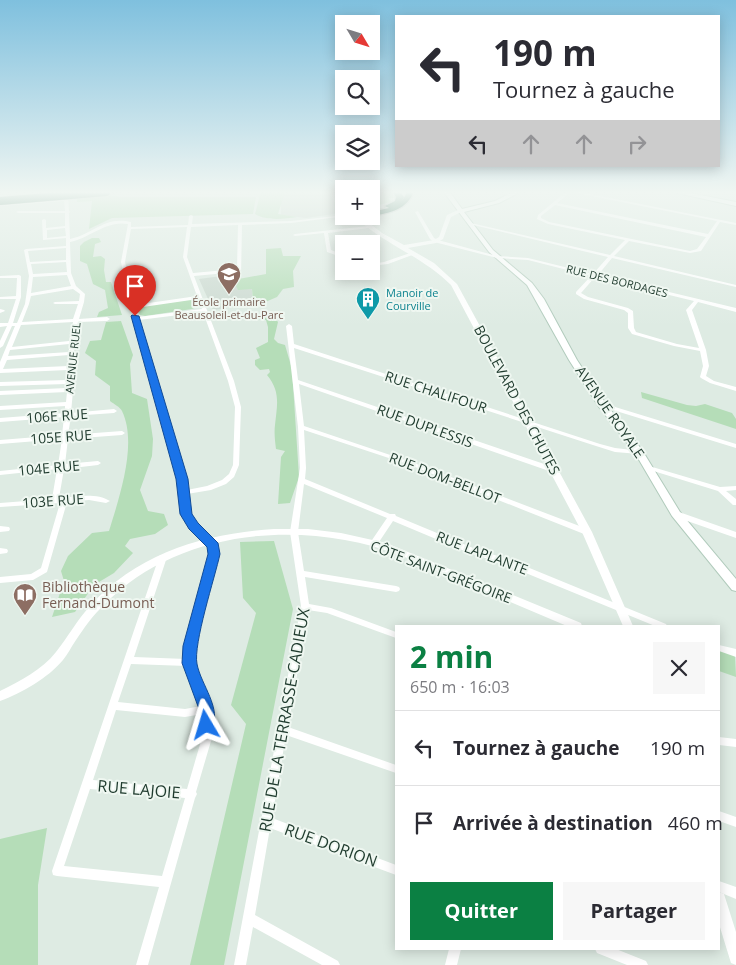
<!DOCTYPE html>
<html lang="fr">
<head>
<meta charset="utf-8">
<style>
  body { margin:0; font-family:"Open Sans",sans-serif; background:#f7f7f7; color:#2b2b33; height:100vh; display:flex; flex-direction:column; font-size:19px; white-space:nowrap }
  * { box-sizing:border-box; margin:0 }
  p { font-size:16px; color:#7c7c81 }
  .icon { flex:none; width:28px; height:28px; fill:none; stroke:currentColor; stroke-width:2; stroke-linecap:round; stroke-linejoin:round }
  .map { position:relative; flex:1; overflow:hidden }
  .side { position:absolute; left:395px; top:625px; width:325px; height:325px; display:flex; flex-direction:column; background:#fff; border-radius:0px; box-shadow:0 2px 12px #0003 }
  .side>* { flex:none }
  .hud { position:absolute; left:395px; top:15px; width:325px; height:152px; border-radius:0px; box-shadow:0 2px 12px #0003; background:#fff; color:#2b2b33; overflow:hidden }
  .needle { width:32px; rotate:128deg }
  .fabs { position:absolute; left:335px; top:15px; display:grid; gap:10px }
  .fabs a { display:grid; place-items:center; width:45px; height:45px; border-radius:0px; background:#fff; box-shadow:0 2px 12px #0003; font-size:25px }
  .pin { position:absolute; display:grid; place-items:center; width:42px; height:42px; color:#fff; margin:-51px -21px; border-radius:50% 50% 50% 0; rotate:-45deg; box-shadow:0 0 5px #0007 }
  .pin .icon { rotate:45deg }
  .me { position:absolute; width:55px; margin:-28px; rotate:353deg; stroke-linejoin:round; filter:drop-shadow(0 0 4px #0008) }
  .turn { display:flex; align-items:center; gap:18px; height:105px; padding:0 15px; font-size:22px }
  .turn .icon { width:65px; height:65px; stroke-width:2.5 }
  .turn b { display:block; font-size:35px; line-height:42px }
  .lanes { display:flex; align-items:center; height:48px; padding:0 15px; background:#0003; justify-content:center; gap:25px; direction:ltr }
  .lanes .off { opacity:.35 }
  .round { display:grid; place-items:center; flex:none; width:52px; height:52px; border-radius:0px; background:#f7f7f7 }
  .head { display:flex; align-items:center; justify-content:space-between; height:85px; padding:0 15px }
  h1 { font-size:30px; font-weight:700; line-height:38px; color:#0b8043 }
  .button { display:flex; gap:10px; margin-top:auto; padding:10px 15px }
  .button a { flex:1; height:58px; border-radius:0px; background:#0b8043; color:#fff; font-size:20px; font-weight:700; line-height:58px; text-align:center }
  .button a+a { background:#f7f7f7; color:#2b2b33 }
  ul { padding:0; list-style:none }
  li { display:flex; align-items:center; gap:15px; height:75px; padding:0 15px; border-top:1px solid #e1e1e2 }
  li div { flex:1 }
  li b { display:block; font-size:19px }
  li em { font-style:normal }
  .map>svg:first-child { display:block }
  .built { fill:#ccdad1 }
  .green { fill:#b5ddb8 }
  .lines { fill:none; stroke-linecap:round; stroke-linejoin:round }
  .secondary-casing { stroke:#b1cbbc; stroke-width:2 }
  .motorway-casing { stroke:#c0c8c4; stroke-width:3 }
  .minor { fill:#fff; fill-rule:evenodd }
  .tertiary { fill:#fff; fill-rule:evenodd }
  .secondary { fill:#fff; fill-rule:evenodd }
  .motorway { fill:#29684f; fill-rule:evenodd }
  .motorway-bridge-casing { stroke:#c0c8c4; stroke-width:9; stroke-linecap:butt }
  .motorway-bridge { stroke:#29684f; stroke-width:8 }
  .route { fill:#1a73e8; stroke:#114b97 }
  .labels { text-anchor:middle; stroke-width:4; stroke-linejoin:round; paint-order:stroke }
  .far-street-label { font-size:11px; fill:#1f3b2e; stroke:#eff7f1 }
  .far-culture-label { font-size:11px; fill:#0d838f; stroke:#eff7f1; text-anchor:start }
  .far-education-label { font-size:11px; fill:#785e54; stroke:#eff7f1 }
  .street-label { font-size:14px; fill:#1f3b2e; stroke:#eff7f1 }
  .education-label { font-size:14px; fill:#785e54; stroke:#eff7f1; text-anchor:start }
  .near-street-label { font-size:16px; fill:#1f3b2e; stroke:#eff7f1 }
</style>
</head>
<body>
<div class="map">
<svg width="736" height="965" viewBox="0 0 736 965">
  <rect width="100%" height="100%" fill="#deebe3"/>
  <path class="built" d="M281,191H328L341,213L306,218L281,215Z
    M229,275L232,280L251,278L253,304L213,310L199,279Z"/>
  <path class="green" d="M261,191H294L285,192L278,214L297,217C284,219 266,221 255,214Z
    M371,191H390L393,192L396,198H388L391,202L371,207Z
    M106,195L121,197H256L253,214L112,218L89,229L92,201L77,202V199Z
    M92,238H99L101,242L95,244L93,257L101,256L105,259L104,270L106,282H111L122,315L97,317L99,312L108,308L105,290L93,284L87,264L80,261V246L84,242Z
    M281,248L283,256H301L293,271L294,287L283,289L277,297L256,306L253,301L252,289L238,290L233,280L266,274V249Z
    M194,299L198,306L192,309L145,316L140,315L137,310L143,306Z
    M272,315L278,322L274,339L278,343L285,345L292,369L299,477L290,503L278,504L281,457L285,451L276,449C275,441 274,433 275,425C277,405 281,392 267,375L270,372L269,369L260,370L255,365V360L260,358L256,348L268,342V327L266,320L258,319Z
    M121,321L133,355L130,364L132,393L147,399L153,439L152,456L140,490L148,511L164,514L168,525L155,534L130,539L125,546L133,553L114,573L94,585L75,612L52,617L64,581L61,571L68,556L92,533L109,531C119,498 138,444 122,411C120,407 114,404 110,401V386L95,375L96,361L85,353L90,341L101,340L106,322Z
    M641,392L687,405L696,406L705,404L732,413L736,419V429L642,398Z
    M274,541L293,609L224,965H190L246,724L231,705L256,613L243,598L240,542Z
    M719,649L735,655L736,677L719,671Z
    M47,828L38,885V965H0V839Z"/>
  <g class="lines">
    <g class="secondary-casing">
      <path id="secondary" d="M443,191H449L462,209L495,201L515,191H522L499,203L464,212L493,250L532,283L544,299L577,360L606,404L642,450L680,512L736,579V591L732,590L672,516L635,453L599,407L569,360L527,285L489,252Z
        M668,191H680L736,202V206Z"/>
    </g>
    <g class="motorway-casing">
      <path id="motorway" d="M103,191H123L106,194Z
        M392,191H399L404,197L402,201L408,191H414C407,210 390,213 371,216V212L389,208L385,206L395,201L396,197Z"/>
    </g>
    <path class="minor" d="M26,191H30L24,202L64,199V191H68L69,211L70,212L69,213L70,239C94,234 104,216 131,222V227L188,225L189,216L191,215L193,216L192,224L291,221L344,215V216H346L291,223L242,225L241,277H237V272L194,276L234,381L241,407L239,465L234,477L226,484L211,490L187,494L190,514L197,524L218,546V554L194,646V663L212,709L211,741L196,792L197,794L195,798L148,965H136L159,887L57,876L53,875L52,871L159,557L160,555H166L167,557L134,657L186,659V646L210,554V547L191,528L182,514L179,479L133,319L121,262L128,224C106,220 90,238 70,242L71,273L76,286L85,294L84,302L79,319L107,317L110,319L107,321L78,322L75,337L74,352L76,353L74,354L75,368L71,413L114,409L117,411L114,413L71,416L68,435L122,431L125,433L122,435L68,439L65,464L98,461L101,463L98,465L64,469L59,498C74,497 96,492 110,501L106,503L89,500L67,502L47,572L33,580L0,583V577L31,574L41,568L60,503L0,507V503L52,499L57,469L0,475V471L58,465L62,439L0,444V440L62,435L64,417L0,422V418L65,413V406L0,410V406L66,402L67,392L0,395V391L67,388V384L0,386V382L68,380V370L0,373V362L15,326H12L3,346L0,348V341L7,326L0,327V323H8L16,299H0V297L16,296L17,278H0V276L19,275L21,276V297L13,323H17L25,304L29,276L24,250L26,249L66,246V238L43,240L42,220L44,219L46,220V228L65,226V213H18L16,212L18,211H65L64,201L0,206V204L20,202ZM238,225L237,269L193,273L187,257L191,227ZM187,227L183,257L197,296L135,305L125,262L131,229ZM65,228L66,236L47,238V230ZM66,248V260L30,262L28,251ZM66,262L67,272L33,274L31,264ZM67,275L71,286L31,293L33,277ZM73,289L80,294L79,301L55,302L53,303L55,304H78L73,319L22,322L29,304L31,296ZM198,299L202,309L138,317L136,308ZM203,312L228,381L235,407L233,465L229,474L222,480L207,486L187,490L185,479L139,320ZM73,322L69,341L12,347L21,325ZM69,344V352L8,356L10,350ZM69,355L68,366L3,369L7,360ZM131,664L187,666L201,706L185,709L118,702ZM116,710L185,717L202,714L201,741L187,789L93,780ZM90,789L185,798L162,876L64,866Z
      M567,191H575L736,223V225L720,222L701,251L690,253L629,241L614,256L736,285V287L612,258L598,275L736,308V312L698,302L692,310L706,350L709,366L706,376L714,381L736,387V391L710,383L701,378L700,377L703,366L700,351L674,346L632,334L628,328V313L624,310L584,299L576,294V292L591,276L528,260L497,258L434,242L430,239L415,212L418,211L434,238L438,240L497,256L528,258L593,274L608,257L469,224L471,223L610,255L625,240L548,224L537,219L538,215ZM571,192L717,221L708,234L557,203ZM555,205L706,237L697,249L690,251L549,222L541,218V216ZM595,277L694,301L686,310L699,348L677,344L636,332L634,328L633,311L628,308L588,297L581,293Z
      M368,226H369V228L328,233L331,250L344,255V258L327,252L324,233L295,236L293,235L295,234Z
      M413,252L415,253V254L388,264L371,266V264L384,262Z
      M0,309L4,310L5,311L0,313Z
      M289,324L292,326L294,344L600,444L615,448L641,451L642,452L641,453L639,454L615,452L596,446L294,348L298,380L556,468L557,470L556,472H552L299,384L304,426L414,463L590,530L591,532L590,534H584L410,465L304,430L306,468L305,479L390,514H395L396,516L473,548L510,560L666,624L667,626H655L504,564L467,552L393,521L377,545H371L370,543L387,518L304,484L298,532L304,571L396,586L399,587L400,589L399,591L396,592L305,577L309,604L331,608L396,632V638L327,613L308,610L288,727L396,765V773L286,735L272,818L396,865V875L270,828L255,915L338,961L340,965H322L253,927L246,965H234L301,606L290,532L300,468L298,427L286,326Z
      M602,403L736,444V448L600,406L599,405L600,404Z
      M649,466L720,487L736,486V490L726,491L736,499V505H733L718,491L647,469L646,468L647,467Z
      M673,512H679L736,532V538L673,516L672,514Z
      M0,526L9,527L10,529L9,531L0,532Z
      M0,548L7,549L8,551L7,553L0,554Z
      M719,645L736,649V657L719,651Z
      M719,737L736,739V747L719,745Z
      M719,811L736,817V827L719,821Z
      M719,881L736,887V899L719,892Z
      M449,949H461L457,965H445Z
      M595,949H616L646,961L648,965H627L597,953Z"/>
    <path class="tertiary" d="M336,191H340L344,196V201Z
      M458,210L463,211L451,217L443,239L436,243L408,248L434,263L457,284L592,532L633,626H623L582,532L451,285C422,256 383,244 354,216H360L382,233L404,245L434,240L439,237L447,215Z
      M274,529H308L341,533L386,543L581,623L582,626H567L400,555C304,519 178,528 104,605C93,615 84,628 76,640C71,647 68,654 63,660C48,678 22,693 0,701V691C20,681 42,670 56,652C68,637 77,620 90,606C139,552 205,534 274,529Z
      M719,892L724,894L736,932V965L731,963L719,924Z"/>
    <use href="#secondary" class="secondary"/>
    <use href="#motorway" class="motorway"/>
    <g class="motorway-bridge-casing">
      <path id="motorway-bridge" d="M0,201L106,192"/>
    </g>
    <use href="#motorway-bridge" class="motorway-bridge"/>
  </g>
  <linearGradient id="sky" x2="0" y2="1"><stop stop-color="#7fc0de"/><stop offset="0.59" stop-color="#f0f6f2"/><stop offset="1" stop-color="#f0f6f2" stop-opacity="0"/></linearGradient>
  <rect width="736" height="326" fill="url(#sky)"/>
  <path class="route" d="M132,315L139,316L188,479L192,514L198,523L218,543L220,554C215,577 193,644 197,664C201,685 222,708 212,730L206,732L201,730L198,725L199,709L182,663L183,646L208,554L207,547L189,529L180,514L176,479L131,316Z"/>
  <defs>
    <g id="school-pin" transform="scale(1.25)"><path d="M0 17L-7.5 6A9.5 9.5 0 1 1 7.5 6Z" fill="#8d6e63" stroke="#eff7f1"/><path d="M0-5L7-2L0 1L-7-2ZM-4 1L0 2.5L4 1V4Q0 6-4 4Z" fill="#fff"/></g>
    <g id="building-pin" transform="scale(1.25)"><path d="M0 17L-7.5 6A9.5 9.5 0 1 1 7.5 6Z" fill="#0f9aa8" stroke="#eff7f1"/><path d="M-4-6H4V6H1V3H-1V6H-4ZM-2.5-4.3h1.7v1.8h-1.7ZM.8-4.3h1.7v1.8H.8ZM-2.5-1h1.7V.8h-1.7ZM.8-1h1.7V.8H.8Z" fill="#fff"/></g>
    <g id="library-pin" transform="scale(1.25)"><path d="M0 17L-7.5 6A9.5 9.5 0 1 1 7.5 6Z" fill="#8d6e63" stroke="#eff7f1"/><path d="M-6-4Q-3-5.5-.7-3.5V5Q-3 3-6 4ZM6-4Q3-5.5 .7-3.5V5Q3 3 6 4Z" fill="#fff"/></g>
  </defs>
  <g fill-rule="evenodd">
    <use href="#school-pin" x="229" y="274"/>
    <use href="#building-pin" x="368" y="299"/>
    <use href="#library-pin" x="25" y="595"/>
  </g>
  <g class="labels">
    <g class="far-street-label">
      <text transform="translate(617 281) rotate(14)" y="4">RUE DES BORDAGES</text>
      <text transform="translate(73 358) rotate(-84)" y="4">AVENUE RUEL</text>
    </g>
    <g class="far-culture-label">
      <text x="386" y="297">Manoir de<tspan x="386" dy="13">Courville</tspan></text>
    </g>
    <g class="far-education-label">
      <text x="229" y="306">École primaire<tspan x="229" dy="13">Beausoleil-et-du-Parc</tspan></text>
    </g>
    <g class="street-label">
      <text transform="translate(436 392) rotate(18)" y="5">RUE CHALIFOUR</text>
      <text transform="translate(517 400) rotate(62)" y="5">BOULEVARD DES CHUTES</text>
      <text transform="translate(610 412) rotate(55)" y="5">AVENUE ROYALE</text>
      <text transform="translate(57 416) rotate(-4)" y="5">106E RUE</text>
      <text transform="translate(425 426) rotate(20)" y="5">RUE DUPLESSIS</text>
      <text transform="translate(61 437) rotate(-4)" y="5">105E RUE</text>
      <text transform="translate(49 468) rotate(-5)" y="5">104E RUE</text>
      <text transform="translate(445 478) rotate(21)" y="5">RUE DOM-BELLOT</text>
      <text transform="translate(53 501) rotate(-4)" y="5">103E RUE</text>
      <text transform="translate(482 553) rotate(21)" y="5">RUE LAPLANTE</text>
      <text transform="translate(441 572) rotate(21)" y="5">CÔTE SAINT-GRÉGOIRE</text>
    </g>
    <g class="education-label">
      <text x="42" y="592">Bibliothèque<tspan x="42" dy="16">Fernand-Dumont</tspan></text>
    </g>
    <g class="near-street-label">
      <text transform="translate(284 720) rotate(-80)" y="6">RUE DE LA TERRASSE-CADIEUX</text>
      <text transform="translate(139 789) rotate(5)" y="6">RUE LAJOIE</text>
      <text transform="translate(331 845) rotate(20)" y="6">RUE DORION</text>
    </g>
  </g>
</svg>
<div class="fabs">
<a><svg class="needle" viewBox="-14 -14 28 28"><path d="M0-13l5 13h-10z" fill="#e53935"/><path d="M0 13l5-13h-10z" fill="#7c7c81"/></svg></a>
<a><svg class="icon" aria-label="search" viewBox="0 0 24 24"><circle cx="10" cy="10" r="6"/><path d="M15 15l6 6"/></svg></a>
<a><svg class="icon" aria-label="layers" viewBox="0 0 24 24"><path d="M12 4l9 5-9 5-9-5zM3 14l9 5 9-5"/></svg></a>
<a>+</a>
<a>−</a>
</div>
<div class="pin" style="left:135px;top:316px;background:#d93025"><svg class="icon" aria-label="arrive" viewBox="0 0 24 24"><path d="M6 21V4h12l-3 4 3 4H6"/></svg></div>
<svg class="me" style="left:206px;top:725px" viewBox="-20 -20 40 40"><path d="M0-17L14 15 0 8-14 15z" fill="#1a73e8" stroke="#fff" stroke-width="4"/></svg>
<div class="hud">
<div class="turn"><svg class="icon" aria-label="left" viewBox="0 0 24 24"><path d="M17 20v-9H6M10 6l-5 5 5 5"/></svg><div><b>190 m</b>Tournez à gauche</div></div>
<div class="lanes"><svg class="icon" aria-label="left" viewBox="0 0 24 24"><path d="M17 20v-9H6M10 6l-5 5 5 5"/></svg><svg class="icon off" aria-label="ahead" viewBox="0 0 24 24"><path d="M12 20V5M6 11l6-6 6 6"/></svg><svg class="icon off" aria-label="ahead" viewBox="0 0 24 24"><path d="M12 20V5M6 11l6-6 6 6"/></svg><svg class="icon off" aria-label="right" viewBox="0 0 24 24"><path d="M7 20v-9h11M14 6l5 5-5 5"/></svg></div>
</div>
<section class="side">
<div class="head"><div><h1>2 min</h1><p>650 m · 16:03</p></div><a class="round"><svg class="icon" aria-label="close" viewBox="0 0 24 24"><path d="M6 6l12 12M18 6L6 18"/></svg></a></div>
<ul>
<li><svg class="icon" aria-label="left" viewBox="0 0 24 24"><path d="M17 20v-9H6M10 6l-5 5 5 5"/></svg><div><b>Tournez à gauche</b></div><em>190 m</em></li>
<li><svg class="icon" aria-label="arrive" viewBox="0 0 24 24"><path d="M6 21V4h12l-3 4 3 4H6"/></svg><div><b>Arrivée à destination</b></div><em>460 m</em></li>
</ul>
<div class="button"><a>Quitter</a><a>Partager</a></div>
</section>
</div>
</body>
</html>
